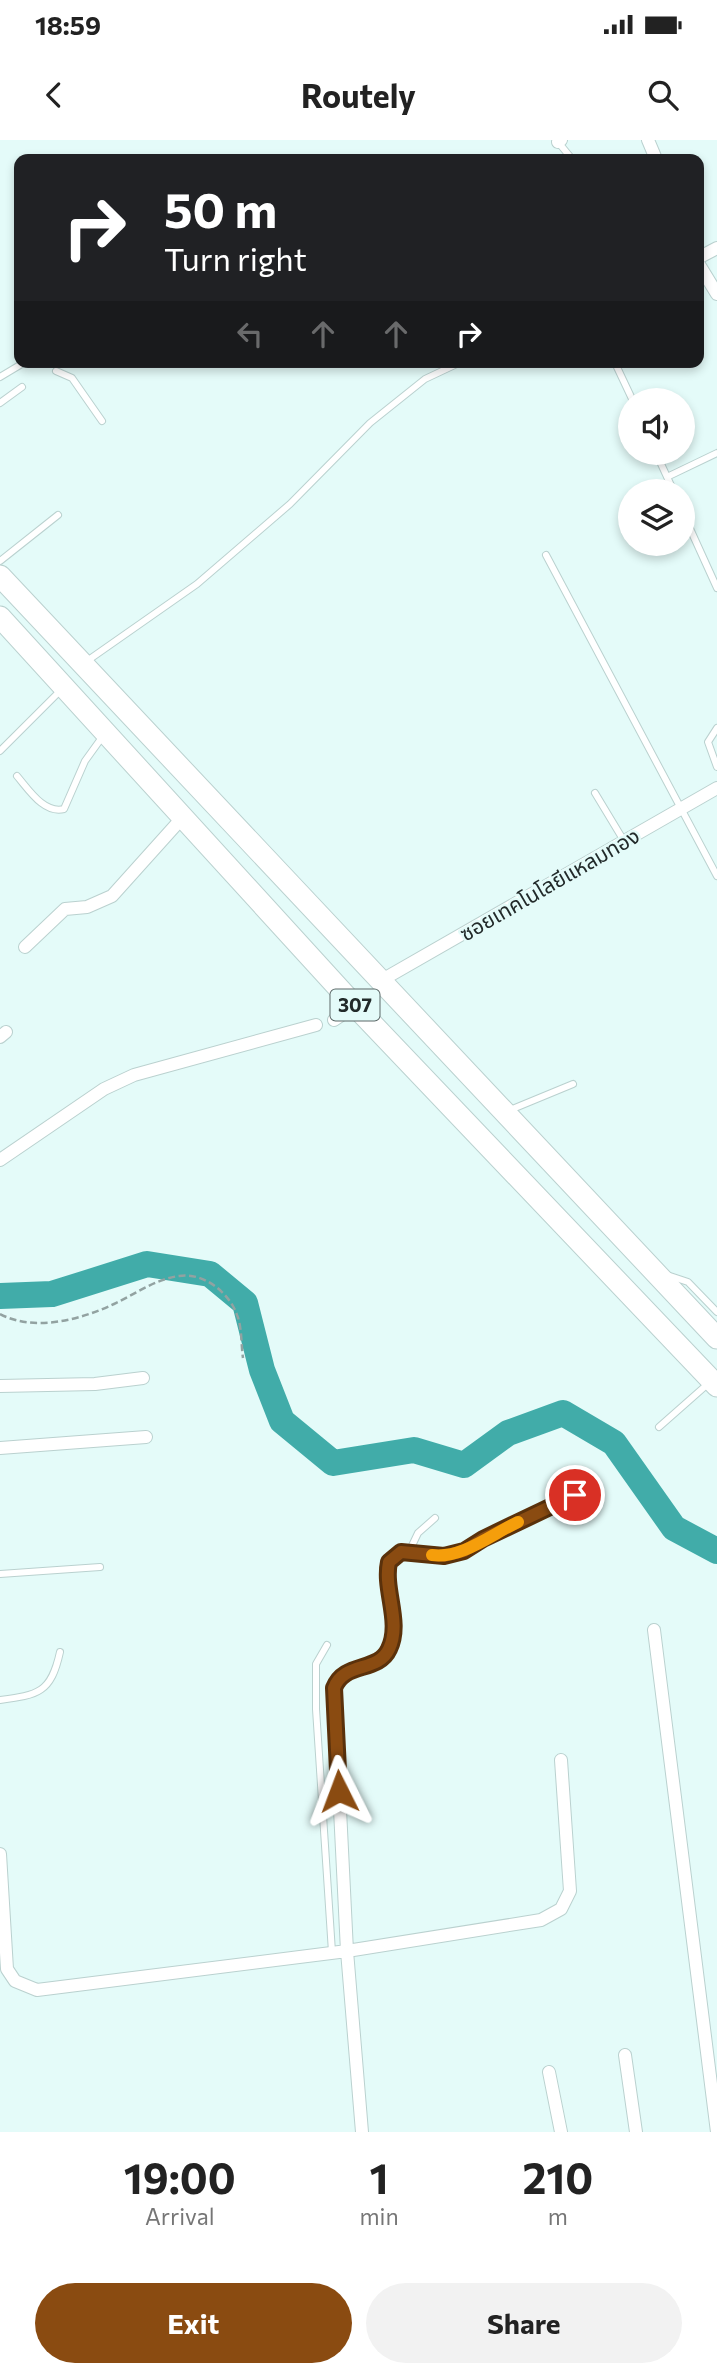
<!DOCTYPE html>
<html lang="en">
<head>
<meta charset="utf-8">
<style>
  body { margin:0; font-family:Commissioner,"Noto Sans Thai",sans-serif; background:#f2f2f2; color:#222; height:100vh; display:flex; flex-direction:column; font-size:26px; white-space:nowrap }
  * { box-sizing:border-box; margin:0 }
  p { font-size:23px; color:#767676 }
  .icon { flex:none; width:38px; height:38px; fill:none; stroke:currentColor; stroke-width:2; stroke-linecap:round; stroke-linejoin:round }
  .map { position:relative; height:1992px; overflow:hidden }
  .sheet { display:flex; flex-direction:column; background:#fff; flex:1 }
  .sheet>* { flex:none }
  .banner { position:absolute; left:14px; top:14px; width:690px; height:214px; border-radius:14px; box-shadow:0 4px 10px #0003; background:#202124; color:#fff; overflow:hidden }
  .buttons { position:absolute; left:618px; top:248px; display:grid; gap:14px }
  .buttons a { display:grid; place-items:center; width:77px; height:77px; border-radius:50%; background:#fff; box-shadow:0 4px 10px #0003; font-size:35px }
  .pin { position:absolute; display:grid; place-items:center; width:60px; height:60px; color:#fff; margin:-30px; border:4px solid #fff; border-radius:50%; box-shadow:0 2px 7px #0007 }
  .me { position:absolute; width:77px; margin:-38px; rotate:357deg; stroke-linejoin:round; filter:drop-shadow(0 0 5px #0008) }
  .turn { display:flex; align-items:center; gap:24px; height:147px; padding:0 35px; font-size:32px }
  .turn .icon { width:91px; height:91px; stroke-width:2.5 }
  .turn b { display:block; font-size:49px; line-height:60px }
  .lanes { display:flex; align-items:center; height:66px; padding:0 35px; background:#0003; justify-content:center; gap:35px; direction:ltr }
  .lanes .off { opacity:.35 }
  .eta { display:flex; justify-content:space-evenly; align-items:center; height:119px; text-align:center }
  .eta b { font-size:42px; font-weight:700; line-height:49px }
  .button { display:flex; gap:14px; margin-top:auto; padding:14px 35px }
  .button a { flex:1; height:80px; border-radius:42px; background:#8a4b11; color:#fff; font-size:28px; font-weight:700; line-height:80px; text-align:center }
  .button a+a { background:#f2f2f2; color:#222 }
  .status { display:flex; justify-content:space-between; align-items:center; height:49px; padding:0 35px; background:#fff; direction:ltr }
  .status svg { height:19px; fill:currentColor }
  header { display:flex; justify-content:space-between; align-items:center; height:91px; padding:0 35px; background:#fff; font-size:32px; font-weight:700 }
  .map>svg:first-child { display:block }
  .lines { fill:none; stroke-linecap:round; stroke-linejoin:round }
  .river { stroke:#41aca9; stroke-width:26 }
  .service-casing { stroke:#bad1cf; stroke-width:8 }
  .minor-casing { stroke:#bad1cf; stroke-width:14 }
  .primary-casing { stroke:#bad1cf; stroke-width:23 }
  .path { stroke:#92a2a1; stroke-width:2.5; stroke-dasharray:7 3.5; stroke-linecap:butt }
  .service { stroke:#fff; stroke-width:6 }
  .minor { stroke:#fff; stroke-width:12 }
  .primary { stroke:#fff; stroke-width:21 }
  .route-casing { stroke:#5a310b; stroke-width:18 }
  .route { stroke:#8a4b11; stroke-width:12 }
  .slow { stroke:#f59e0b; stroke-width:12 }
  .labels { text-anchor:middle; stroke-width:5; stroke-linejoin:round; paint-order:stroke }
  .shield { fill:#e4fbf9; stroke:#5c6968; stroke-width:2 }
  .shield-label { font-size:19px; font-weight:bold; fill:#222a2a }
  .street-label { font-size:21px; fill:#222a2a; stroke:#e4fbf9 }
</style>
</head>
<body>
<div class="status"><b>18:59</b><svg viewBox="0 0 49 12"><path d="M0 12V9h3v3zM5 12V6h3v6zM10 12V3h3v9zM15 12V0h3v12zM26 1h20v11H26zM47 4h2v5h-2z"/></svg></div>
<header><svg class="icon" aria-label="back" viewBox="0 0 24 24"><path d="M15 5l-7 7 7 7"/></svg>Routely<svg class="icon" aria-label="search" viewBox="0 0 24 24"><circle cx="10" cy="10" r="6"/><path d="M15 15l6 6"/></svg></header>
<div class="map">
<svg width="717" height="1992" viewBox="0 0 717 1992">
  <rect width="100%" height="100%" fill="#e4fbf9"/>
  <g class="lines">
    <path class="river" d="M0,1156L52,1154L147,1124L210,1134L245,1163L262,1230L282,1281L333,1323L414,1310L464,1325L508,1293L563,1273L614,1303L674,1388L717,1411"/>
    <g class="service-casing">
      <path id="service" d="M558,2L572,19
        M616,225L633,261
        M56,231L72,238L102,281
        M0,237L25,222
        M0,263L22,247
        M656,313L674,352
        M667,337L717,313
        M682,371L717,448
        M546,415L717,736
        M0,421L58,375
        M87,521L197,444L290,364L370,283L425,239L461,222
        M717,588L708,602L717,627
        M0,611L61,550
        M17,636C29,650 44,674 64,669L85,621L103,596
        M595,653L624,701
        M510,970L573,944
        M667,1135L688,1142L717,1172
        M659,1287L710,1242
        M409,1412L418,1393L435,1378
        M0,1434L100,1427
        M327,1505L316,1524V1569L332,1812
        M0,1560C38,1555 51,1553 60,1512"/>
    </g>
    <g class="minor-casing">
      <path id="minor" d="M648,0L656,19
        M558,2L561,0
        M698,118L717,108
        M698,123L717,154
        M25,807L65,769L87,767L112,756L183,677
        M382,840L717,648
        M334,880L355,866
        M0,897L6,892
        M0,1020L104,949L134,935L316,885
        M0,1246L95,1244L143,1238
        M0,1308L146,1297
        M654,1490L717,1992
        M0,1714L7,1829L15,1841L37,1850L347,1811L541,1780L561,1769L570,1751L561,1620
        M625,1915L636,1992
        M549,1932L561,1992
        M362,1992L347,1811L334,1548C344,1521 378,1533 389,1509C402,1482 383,1450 389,1422L401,1412L444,1417L464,1411L483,1399L575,1355"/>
    </g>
    <g class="primary-casing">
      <path id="primary" d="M0,436L717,1198
        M0,477L355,866L717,1246"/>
    </g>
    <path class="path" d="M0,1174C34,1192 80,1180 114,1164C135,1154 156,1139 179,1136C203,1132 229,1152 237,1175C242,1187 241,1204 243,1218"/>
    <use href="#service" class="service"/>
    <use href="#minor" class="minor"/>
    <use href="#primary" class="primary"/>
  </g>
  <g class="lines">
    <g class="route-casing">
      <path id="route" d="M339,1651L334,1548C344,1521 378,1533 389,1509C402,1482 383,1450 389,1422L401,1412L444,1416L464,1411L483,1399L575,1355"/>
    </g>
    <use href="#route" class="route"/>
    <path class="slow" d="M432,1415C462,1419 492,1394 518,1382"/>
  </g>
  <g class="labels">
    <rect class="shield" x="330.5" y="849.5" width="49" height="31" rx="5"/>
    <g class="shield-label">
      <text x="355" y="872">307</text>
    </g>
    <g class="street-label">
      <text transform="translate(550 745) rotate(-30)" y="7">ซอยเทคโนโลยีแหลมทอง</text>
    </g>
  </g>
</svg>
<div class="buttons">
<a><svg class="icon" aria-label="sound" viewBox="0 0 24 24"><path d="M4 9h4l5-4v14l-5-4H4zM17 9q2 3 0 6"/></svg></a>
<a><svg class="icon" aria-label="layers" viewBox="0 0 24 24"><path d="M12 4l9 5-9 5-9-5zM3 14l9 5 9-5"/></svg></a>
</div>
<div class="pin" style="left:575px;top:1355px;background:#d93025"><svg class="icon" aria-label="arrive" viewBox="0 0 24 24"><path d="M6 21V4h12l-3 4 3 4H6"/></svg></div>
<svg class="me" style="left:339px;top:1651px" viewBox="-20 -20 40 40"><path d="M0-17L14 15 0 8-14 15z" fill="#8a4b11" stroke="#fff" stroke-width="4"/></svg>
<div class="banner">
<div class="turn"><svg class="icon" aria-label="right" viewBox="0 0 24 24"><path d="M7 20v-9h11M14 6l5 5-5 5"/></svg><div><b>50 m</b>Turn right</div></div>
<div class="lanes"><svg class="icon off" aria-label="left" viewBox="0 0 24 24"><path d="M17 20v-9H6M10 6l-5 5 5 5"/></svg><svg class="icon off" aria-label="ahead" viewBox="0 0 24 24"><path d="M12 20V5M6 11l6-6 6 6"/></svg><svg class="icon off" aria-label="ahead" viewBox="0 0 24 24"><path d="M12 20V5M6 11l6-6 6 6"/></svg><svg class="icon" aria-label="right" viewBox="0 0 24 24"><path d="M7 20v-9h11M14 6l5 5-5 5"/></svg></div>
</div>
</div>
<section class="sheet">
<div class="eta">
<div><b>19:00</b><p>Arrival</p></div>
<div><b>1</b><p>min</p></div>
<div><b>210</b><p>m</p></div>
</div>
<div class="button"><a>Exit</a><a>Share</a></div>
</section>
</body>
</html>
